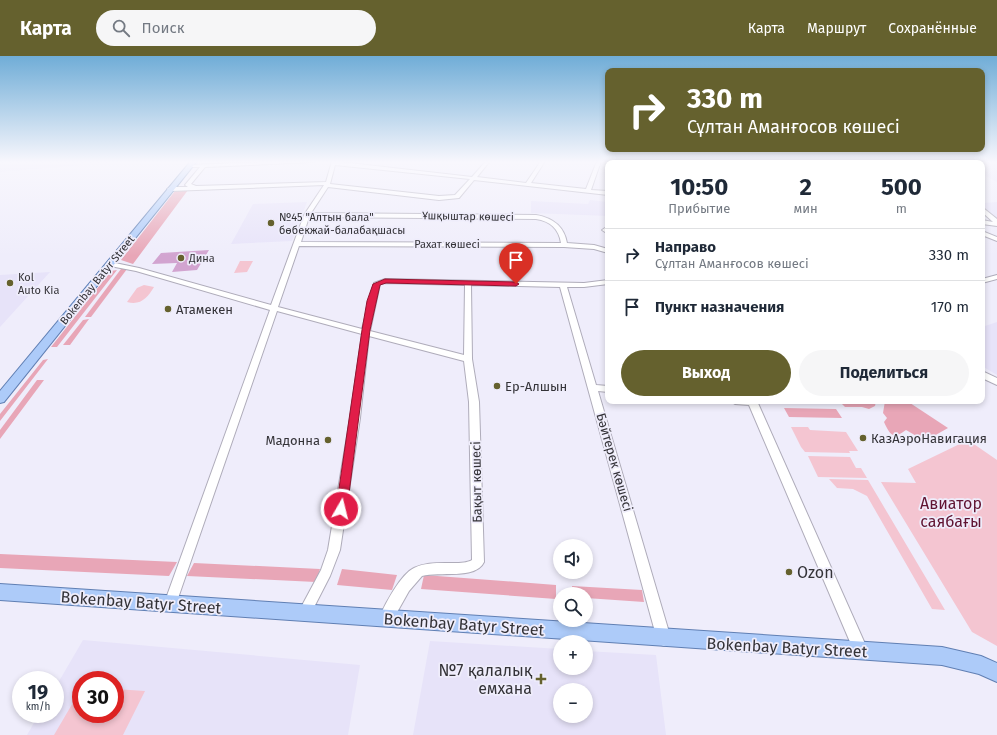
<!DOCTYPE html>
<html lang="ru">
<head>
<meta charset="utf-8">
<style>
  body { margin:0; font-family:"Fira Sans",sans-serif; background:#f6f6f7; color:#1f2937; height:100vh; display:flex; flex-direction:column; font-size:15px; white-space:nowrap }
  * { box-sizing:border-box; margin:0 }
  p { font-size:13px; color:#747a83 }
  .icon { flex:none; width:22px; height:22px; fill:none; stroke:currentColor; stroke-width:2; stroke-linecap:round; stroke-linejoin:round }
  .map { position:relative; flex:1; overflow:hidden }
  .sheet { position:absolute; left:605px; top:104px; width:380px; height:244px; display:flex; flex-direction:column; background:#fff; border-radius:8px; box-shadow:0 2px 6px #0003 }
  .sheet>* { flex:none }
  .guide { position:absolute; left:605px; top:12px; width:380px; height:84px; border-radius:8px; box-shadow:0 2px 6px #0003; background:#65612e; color:#fff; overflow:hidden }
  .fabs { position:absolute; left:553px; top:483px; display:grid; gap:8px }
  .fabs a { display:grid; place-items:center; width:40px; height:40px; border-radius:50%; background:#fff; box-shadow:0 2px 6px #0003; font-size:20px }
  .speed { position:absolute; left:12px; top:615px; display:flex; gap:8px; font-size:20px; font-weight:700; text-align:center }
  .speed>* { display:grid; place-content:center; width:52px; height:52px; border-radius:50%; background:#fff; box-shadow:0 2px 6px #0003; line-height:1 }
  .speed small { font-size:10px; font-weight:400 }
  .speed .limit { border:6px solid #d22; background:#fff; color:#111 }
  .pin { position:absolute; display:grid; place-items:center; width:34px; height:34px; color:#fff; margin:-41px -17px; border-radius:50% 50% 50% 0; rotate:-45deg; box-shadow:0 0 4px #0007 }
  .pin .icon { rotate:45deg }
  .me { position:absolute; width:44px; margin:-22px; rotate:8deg; stroke-linejoin:round; filter:drop-shadow(0 0 3px #0008) }
  .turn { display:flex; align-items:center; gap:14px; height:84px; padding:0 16px; font-size:18px }
  .turn .icon { width:52px; height:52px; stroke-width:2.5 }
  .turn b { display:block; font-size:28px; line-height:34px }
  .eta { display:flex; justify-content:space-evenly; align-items:center; height:68px; text-align:center }
  .eta b { font-size:24px; font-weight:700; line-height:28px }
  .action { display:flex; gap:8px; margin-top:auto; padding:8px 16px }
  .action a { flex:1; height:46px; border-radius:24px; background:#65612e; color:#fff; font-size:16px; font-weight:700; line-height:46px; text-align:center }
  .action a+a { background:#f6f6f7; color:#1f2937 }
  ul { padding:0; list-style:none }
  li { display:flex; align-items:center; gap:12px; height:52px; padding:0 16px; border-top:1px solid #e0e1e3 }
  li div { flex:1 }
  li b { display:block; font-size:15px }
  li em { font-style:normal }
  header { display:flex; align-items:center; gap:24px; box-sizing:border-box; height:56px; padding:0 20px; background:#65612e; color:#fff }
  header strong { font-size:19px }
  nav { display:flex; gap:22px; margin-inline-start:auto; font-size:14px }
  .search { width:280px; height:36px; background:#f6f6f7; display:flex; align-items:center; gap:10px; box-sizing:border-box; padding:0 14px; border-radius:22px; color:#747a83; font-size:15px }
  .map>svg:first-child { display:block }
  .built { fill:#e7e3f9; fill-rule:evenodd }
  .green { fill:#f4c5d1 }
  .forest { fill:#e8a6b7 }
  .building { fill:#d2a4d0 }
  .lines { fill:none; stroke-linecap:round; stroke-linejoin:round }
  .minor-casing { stroke:#afacba; stroke-width:2 }
  .major-casing { stroke:#607fb3; stroke-width:2 }
  .minor { fill:#fff; fill-rule:evenodd }
  .major { fill:#adcbf9; fill-rule:evenodd }
  .route { fill:#e11d48; stroke:#92132f }
  .poi-dot { fill:#65612e; stroke:#efedfb; stroke-width:1.5 }
  .labels { text-anchor:middle; stroke-width:3.5; stroke-linejoin:round; paint-order:stroke }
  .far-street-label { font-size:11px; fill:#343338; stroke:#efedfb }
  .far-poi-label { font-size:11px; fill:#343338; stroke:#efedfb; text-anchor:start }
  .poi-label { font-size:13px; fill:#343338; stroke:#efedfb; text-anchor:start }
  .street-label { font-size:13px; fill:#343338; stroke:#efedfb }
  .near-park-label { font-size:16px; fill:#601432; stroke:#efedfb }
  .near-poi-label { font-size:16px; fill:#343338; stroke:#efedfb; text-anchor:start }
  .near-street-label { font-size:16px; fill:#343338; stroke:#efedfb }
</style>
</head>
<body>
<header>
<strong>Карта</strong>
<div class="search"><svg class="icon" aria-label="search" viewBox="0 0 24 24"><circle cx="10" cy="10" r="6"/><path d="M15 15l6 6"/></svg>Поиск</div>
<nav><a>Карта</a><a>Маршрут</a><a>Сохранённые</a></nav>
</header>
<div class="map">
<svg width="997" height="679" viewBox="0 0 997 679">
  <rect width="100%" height="100%" fill="#efedfb"/>
  <path class="built" d="M0,105H110L108,107L0,116Z
    M955,105H997V126L982,118V107H960Z
    M590,144L608,146V160L531,157V145L588,148Z
    M307,146L292,185L231,188L253,148Z
    M997,146V164L982,151V147Z
    M50,216L0,271V219Z
    M997,266V319L982,310V271Z
    M83,584L360,609L348,679H27L39,658H55V632ZM81,624H115V658H81Z
    M430,585L560,593V612H586V595L656,599L666,679H413ZM560,634H586V660H560Z"/>
  <path class="green" d="M240,205H253L247,216L234,217Z
    M144,229L154,231C148,241 141,250 127,246L137,232Z
    M791,371H808L810,374L846,376L858,395H849L850,397L805,396L801,391Z
    M968,384L997,404V590L972,576L881,426L916,427L908,413Z
    M808,400L850,401L856,412H861L867,422L818,421Z
    M829,423L868,424L945,554L932,553L867,440L853,433L837,432Z
    M81,633V658H115V633L145,635L123,679H54Z"/>
  <path class="forest" d="M188,134L133,208L121,204L175,135Z
    M121,213H127L91,261H85Z
    M117,214L57,291H51L111,215Z
    M89,263L70,289H63L83,264Z
    M48,303L0,365V358L43,304Z
    M37,324H44L0,383V374Z
    M841,345H876L875,350L869,353L862,351H845L841,347Z
    M885,345H907L948,372L925,385L906,374C893,384 890,379 884,366L887,362L883,357Z
    M784,352L836,353L842,362L789,361Z
    M0,498L177,506L169,520L0,512Z
    M194,507L320,513L316,526L187,520Z
    M342,513L397,519L392,534L337,529Z
    M424,519L556,529V543L421,533Z
    M572,530L642,534L644,546L586,542V538H573Z"/>
  <path class="building" d="M209,194L197,214L172,216L177,207L152,208L161,197Z"/>
  <g class="lines">
    <g class="minor-casing">
      <path id="minor" d="M289,105H315L313,106L205,111L191,128L196,130L326,126L332,105L472,121L486,105H490L477,121L526,127L541,105H545L531,127L586,133L597,105H601L591,134L608,135V139L474,124L459,142L439,144L328,131L311,157L536,159C553,162 564,170 567,187L594,189L608,193V197L594,193L564,191L299,190L278,251L362,273L374,227L385,223L584,227L608,224V228L584,231H567L596,329L608,330V336L598,335L671,583L669,588L664,590L659,588L657,583L560,231L471,229L472,303L479,346L484,506C476,524 439,515 422,520L409,535L391,567L386,568L381,567L379,562C385,548 401,518 414,512C424,507 434,507 445,507C453,507 465,508 472,504L469,346L464,305L369,280L360,362L340,494L330,520L309,561L304,563L299,561L298,557L321,514L328,494L350,362L362,278L277,255L176,548L175,552L170,554L165,552L164,548L270,254L136,215L110,210L107,208L110,206L139,212L271,249L304,159L324,129L170,135L167,133L170,131H188L185,129L200,111H188V110L190,109ZM335,109L470,123L455,139L439,140L330,128ZM309,161L536,163C550,165 559,173 561,187L301,186ZM385,227L465,229L464,299L370,275L380,228Z
        M670,105H674V107H670Z
        M686,105H701L717,107H696Z
        M748,105H752V107H748Z
        M796,105H809L823,107H796Z
        M982,151L997,163V170L982,168V164L993,166L982,156Z
        M605,172L608,173V178L602,174Z
        M982,175L997,181V185L982,179Z
        M997,219V223L982,227V223Z
        M982,315L997,322V329L982,322Z
        M730,345H757L866,590L868,595L866,600L861,602L856,600L749,349L735,348Z"/>
    </g>
    <g class="major-casing">
      <path id="major" d="M191,105H197L4,346L0,347V335Z
        M0,528L942,591L981,600L997,607V626L979,618L942,609L0,544Z"/>
    </g>
    <use href="#minor" class="minor"/>
    <use href="#major" class="major"/>
  </g>
  <linearGradient id="sky" x2="0" y2="1"><stop stop-color="#70add7"/><stop offset="0.53" stop-color="#f8f7fd"/><stop offset="1" stop-color="#f8f7fd" stop-opacity="0"/></linearGradient>
  <rect width="997" height="200" fill="url(#sky)"/>
  <path class="route" d="M385,223L516,226L519,228L516,230L386,227L380,229L370,274L347,453L345,456H337L336,453L362,274L367,245L373,228Z"/>
  <g class="poi-dot">
    <circle cx="271" cy="167" r="4"/>
    <circle cx="181" cy="202" r="4"/>
    <circle cx="10" cy="227" r="4"/>
    <circle cx="168" cy="253" r="4"/>
    <circle cx="497" cy="330" r="4"/>
    <circle cx="863" cy="382" r="4"/>
    <circle cx="328" cy="384" r="4"/>
    <circle cx="789" cy="516" r="4"/>
    <path d="M539 617h4v4h4v4h-4v4h-4v-4h-4v-4h4z"/>
  </g>
  <g class="labels">
    <g class="far-street-label">
      <text transform="translate(468 160) rotate(1)" y="4">Ұшқыштар көшесі</text>
      <text x="447" y="192">Рахат көшесі</text>
      <text transform="translate(97 224) rotate(-51)" y="4">Bokenbay Batyr Street</text>
    </g>
    <g class="far-poi-label">
      <text x="279" y="165">№45 "Алтын бала"<tspan x="279" dy="13">бөбекжай-балабақшасы</tspan></text>
      <text x="189" y="206">Дина</text>
      <text x="18" y="225">Kol<tspan x="18" dy="13">Auto Kia</tspan></text>
    </g>
    <g class="poi-label">
      <text x="176" y="258">Атамекен</text>
      <text x="505" y="335">Ер-Алшын</text>
      <text x="871" y="387">КазАэроНавигация</text>
      <text x="320" y="389" text-anchor="end">Мадонна</text>
    </g>
    <g class="street-label">
      <text transform="translate(615 406) rotate(74)" y="5">Бәйтерек көшесі</text>
      <text transform="translate(476 426) rotate(-91)" y="5">Бақыт көшесі</text>
    </g>
    <g class="near-park-label">
      <text x="951" y="453">Авиатор<tspan x="951" dy="18">саябағы</tspan></text>
    </g>
    <g class="near-poi-label">
      <text x="797" y="522">Ozon</text>
      <text x="532" y="620" text-anchor="end">№7 қалалық<tspan x="532" dy="18">емхана</tspan></text>
    </g>
    <g class="near-street-label">
      <text transform="translate(141 546) rotate(4)" y="6">Bokenbay Batyr Street</text>
      <text transform="translate(464 568) rotate(4)" y="6">Bokenbay Batyr Street</text>
      <text transform="translate(787 591) rotate(3)" y="6">Bokenbay Batyr Street</text>
    </g>
  </g>
</svg>
<div class="fabs">
<a><svg class="icon" aria-label="sound" viewBox="0 0 24 24"><path d="M4 9h4l5-4v14l-5-4H4zM17 9q2 3 0 6"/></svg></a>
<a><svg class="icon" aria-label="search" viewBox="0 0 24 24"><circle cx="10" cy="10" r="6"/><path d="M15 15l6 6"/></svg></a>
<a>+</a>
<a>−</a>
</div>
<div class="speed"><div>19<small>km/h</small></div><div class="limit">30</div></div>
<div class="pin" style="left:516px;top:228px;background:#d93025"><svg class="icon" aria-label="arrive" viewBox="0 0 24 24"><path d="M6 21V4h12l-3 4 3 4H6"/></svg></div>
<svg class="me" style="left:341px;top:453px" viewBox="-20 -20 40 40"><circle r="17" fill="#e11d48" stroke="#fff" stroke-width="3"/><path d="M0-11L8 9 0 5-8 9z" fill="#fff"/></svg>
<div class="guide">
<div class="turn"><svg class="icon" aria-label="right" viewBox="0 0 24 24"><path d="M7 20v-9h11M14 6l5 5-5 5"/></svg><div><b>330 m</b>Сұлтан Аманғосов көшесі</div></div>
</div>
<section class="sheet">
<div class="eta">
<div><b>10:50</b><p>Прибытие</p></div>
<div><b>2</b><p>мин</p></div>
<div><b>500</b><p>m</p></div>
</div>
<ul>
<li><svg class="icon" aria-label="right" viewBox="0 0 24 24"><path d="M7 20v-9h11M14 6l5 5-5 5"/></svg><div><b>Направо</b><p>Сұлтан Аманғосов көшесі</p></div><em>330 m</em></li>
<li><svg class="icon" aria-label="arrive" viewBox="0 0 24 24"><path d="M6 21V4h12l-3 4 3 4H6"/></svg><div><b>Пункт назначения</b></div><em>170 m</em></li>
</ul>
<div class="action"><a>Выход</a><a>Поделиться</a></div>
</section>
</div>
</body>
</html>
